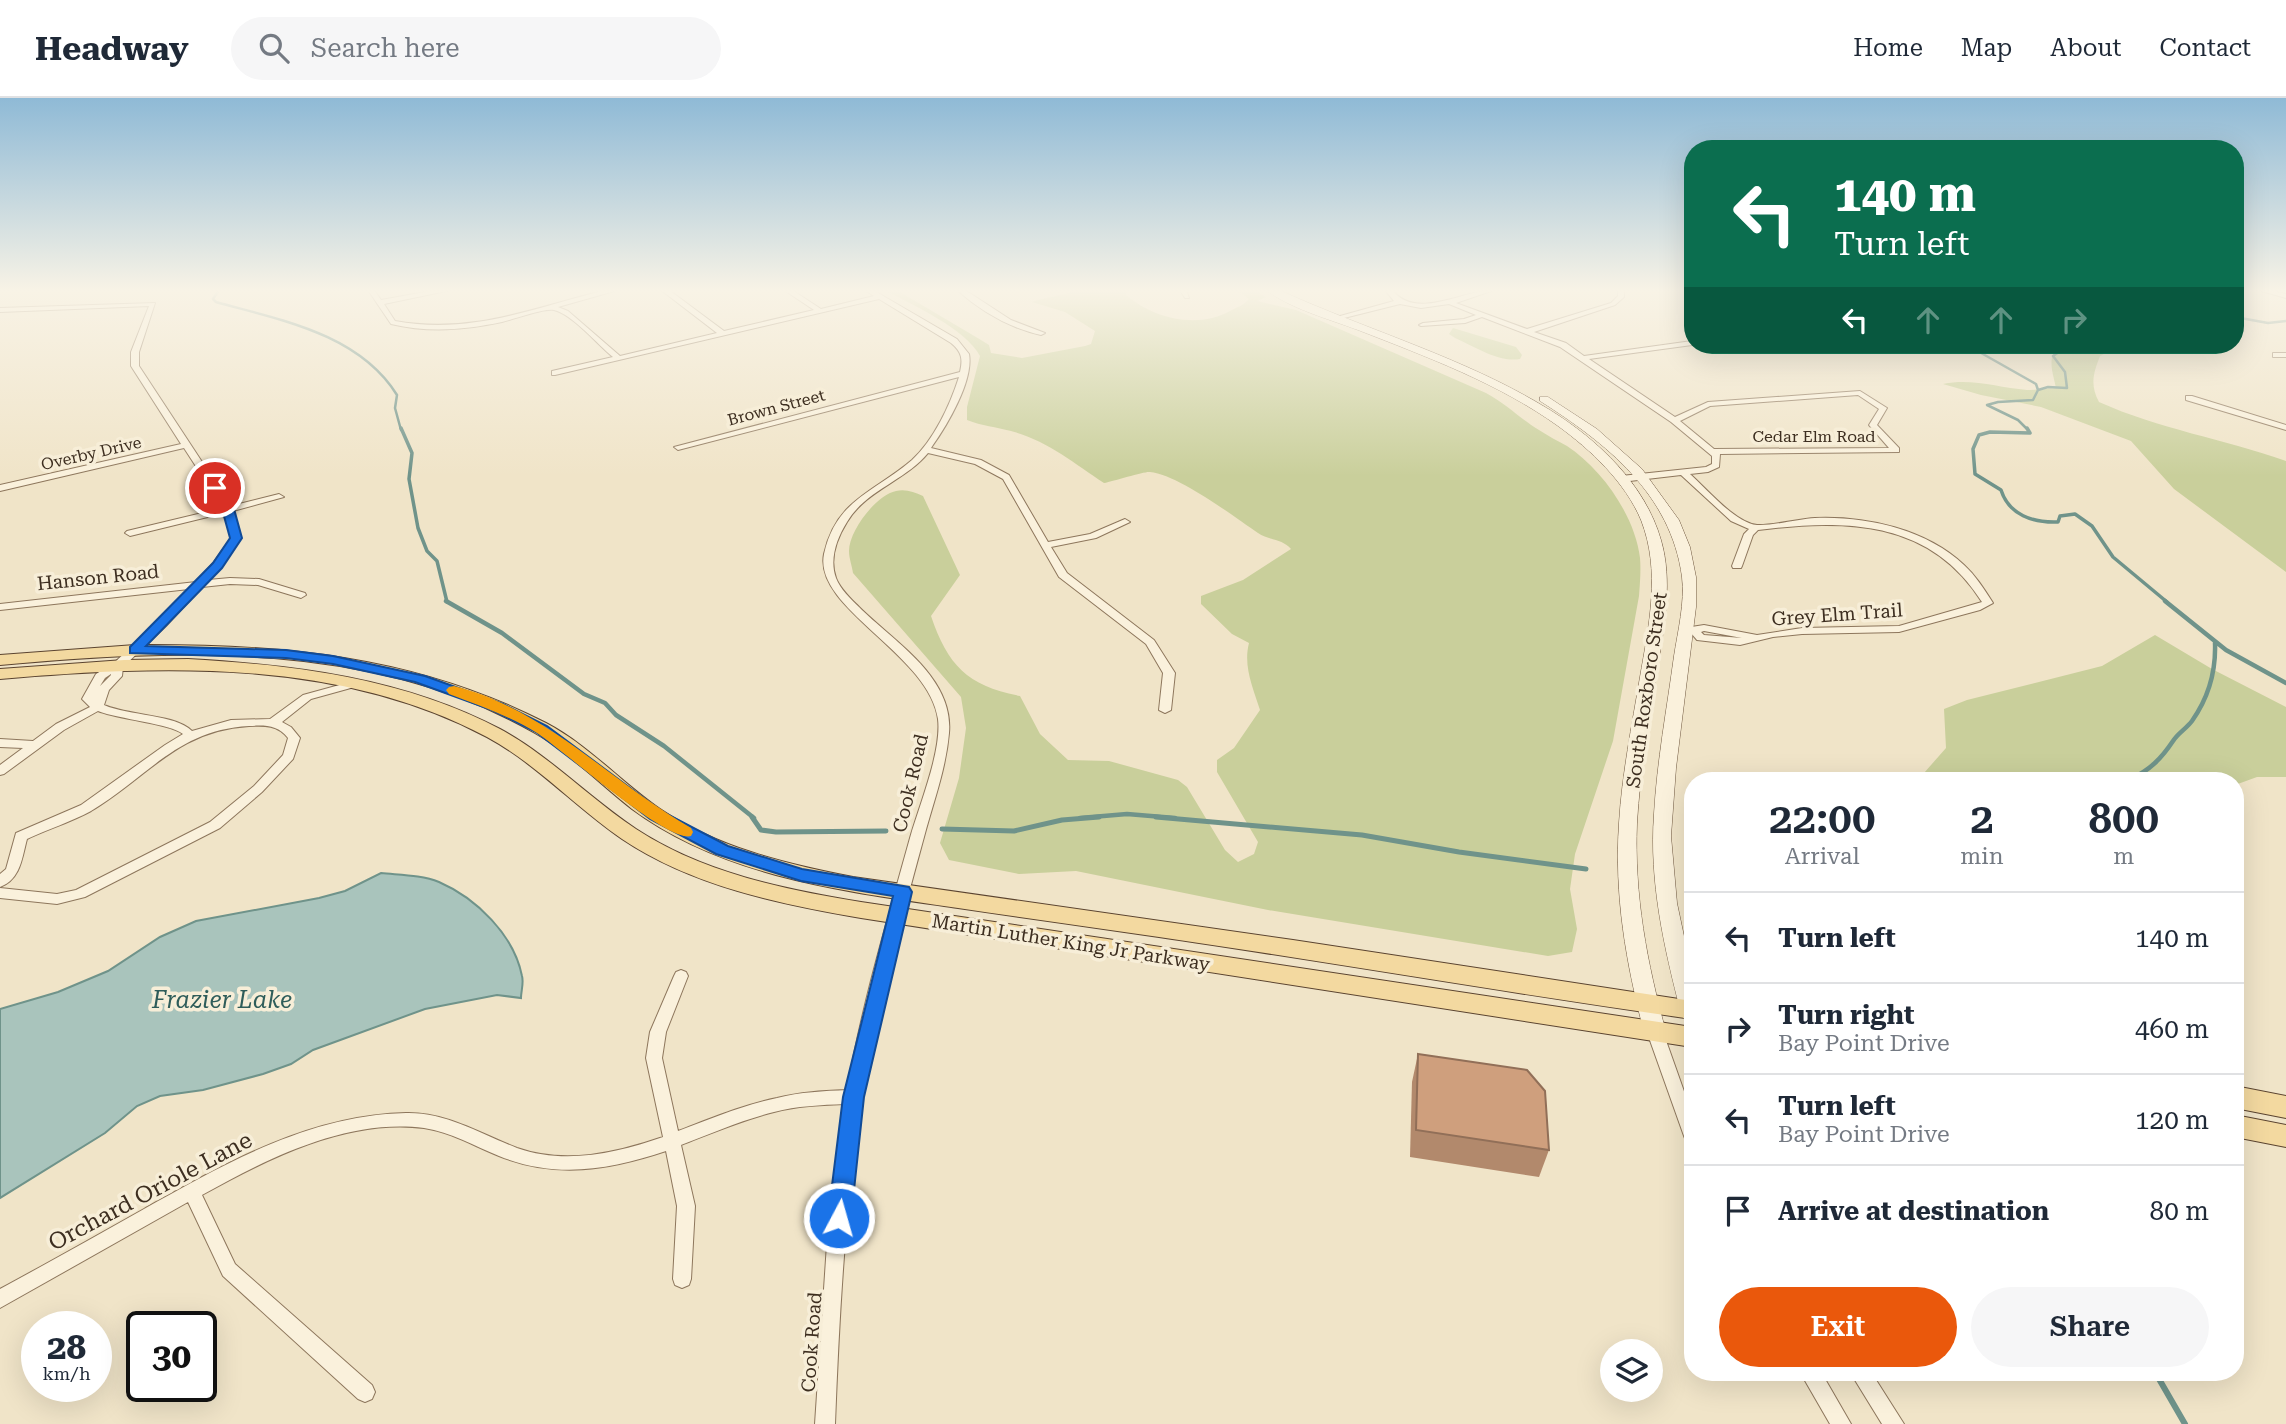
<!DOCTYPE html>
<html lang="en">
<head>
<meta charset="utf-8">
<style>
  body { margin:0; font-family:"Roboto Serif",serif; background:#f6f6f7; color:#1f2937; height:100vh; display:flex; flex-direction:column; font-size:26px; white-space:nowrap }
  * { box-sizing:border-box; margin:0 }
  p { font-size:23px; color:#747a83 }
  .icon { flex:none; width:38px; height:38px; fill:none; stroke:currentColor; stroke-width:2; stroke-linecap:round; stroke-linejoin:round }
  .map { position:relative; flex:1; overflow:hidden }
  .side { position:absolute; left:1684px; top:674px; width:560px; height:609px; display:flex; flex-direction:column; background:#fff; border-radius:28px; box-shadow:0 7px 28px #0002 }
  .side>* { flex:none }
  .banner { position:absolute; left:1684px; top:42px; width:560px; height:214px; border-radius:28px; box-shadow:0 7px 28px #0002; background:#0b6e4f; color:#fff; overflow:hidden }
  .buttons { position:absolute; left:1600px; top:1241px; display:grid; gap:14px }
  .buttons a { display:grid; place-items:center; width:63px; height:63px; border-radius:50%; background:#fff; box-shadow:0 7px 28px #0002; font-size:35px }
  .speed { position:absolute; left:21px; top:1213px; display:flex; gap:14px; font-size:35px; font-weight:700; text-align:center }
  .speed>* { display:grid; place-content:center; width:91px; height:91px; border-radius:50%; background:#fff; box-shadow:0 7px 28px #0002; line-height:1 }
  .speed small { font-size:18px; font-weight:400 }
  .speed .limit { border:4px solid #111; border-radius:10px; background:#fff; color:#111 }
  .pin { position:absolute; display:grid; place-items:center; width:60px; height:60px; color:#fff; margin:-30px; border:4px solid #fff; border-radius:50%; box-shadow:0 2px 7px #0007 }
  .me { position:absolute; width:77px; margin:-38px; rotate:6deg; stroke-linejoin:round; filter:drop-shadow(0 0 5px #0008) }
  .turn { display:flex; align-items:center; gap:24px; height:147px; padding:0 35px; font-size:32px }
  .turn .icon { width:91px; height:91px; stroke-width:2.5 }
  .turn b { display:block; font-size:49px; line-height:60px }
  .lanes { display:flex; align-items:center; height:66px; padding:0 35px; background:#0003; justify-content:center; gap:35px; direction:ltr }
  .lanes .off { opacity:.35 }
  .eta { display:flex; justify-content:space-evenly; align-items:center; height:119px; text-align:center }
  .eta b { font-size:42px; font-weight:600; line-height:49px }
  .button { display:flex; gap:14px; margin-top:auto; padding:14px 35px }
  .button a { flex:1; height:80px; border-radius:42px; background:#ea580c; color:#fff; font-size:28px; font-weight:600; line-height:80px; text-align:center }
  .button a+a { background:#f6f6f7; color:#1f2937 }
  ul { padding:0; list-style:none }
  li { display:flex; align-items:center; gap:21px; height:91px; padding:0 35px; border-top:2px solid #e0e1e3 }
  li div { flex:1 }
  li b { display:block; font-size:26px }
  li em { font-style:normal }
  header { display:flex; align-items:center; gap:42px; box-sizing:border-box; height:98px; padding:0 35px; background:#fff; border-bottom:2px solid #e0e1e3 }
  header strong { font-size:33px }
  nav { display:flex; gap:38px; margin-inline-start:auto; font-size:24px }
  .search { width:490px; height:63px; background:#f6f6f7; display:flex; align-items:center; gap:18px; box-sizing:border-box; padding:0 24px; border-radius:38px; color:#747a83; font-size:26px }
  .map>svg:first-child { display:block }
  .green { fill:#c9cf9b }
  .water { fill:#a9c4bc; stroke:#6f938a; stroke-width:2 }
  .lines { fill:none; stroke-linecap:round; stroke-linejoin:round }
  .stream-far4 { stroke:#6f938a; stroke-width:2.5 }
  .stream-far3 { stroke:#6f938a; stroke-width:3.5 }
  .stream-far2 { stroke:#6f938a; stroke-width:4.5 }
  .stream-far1 { stroke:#6f938a; stroke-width:5 }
  .stream { stroke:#6f938a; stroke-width:6 }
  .street-casing { stroke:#8d765c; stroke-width:2 }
  .secondary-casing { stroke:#6f573f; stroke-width:1 }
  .primary-casing { stroke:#5b4430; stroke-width:2 }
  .street { fill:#faf1dc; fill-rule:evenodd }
  .secondary { fill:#faf1dc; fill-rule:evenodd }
  .primary { fill:#f3d9a0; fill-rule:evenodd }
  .wall { fill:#b2896c }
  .building { fill:#cf9f7d; stroke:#916f58; stroke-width:2 }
  .route { fill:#1a73e8; stroke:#114b97; stroke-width:2 }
  .slow { fill:#f59e0b }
  .labels { text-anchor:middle; stroke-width:7; stroke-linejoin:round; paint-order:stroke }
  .far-street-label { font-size:16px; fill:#3d2e20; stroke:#f7eed8 }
  .street-label { font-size:19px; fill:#3d2e20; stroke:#f7eed8 }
  .near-street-label { font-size:23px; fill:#3d2e20; stroke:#f7eed8 }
  .near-water-label { font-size:24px; font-style:italic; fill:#2f5d5a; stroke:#f7eed8 }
</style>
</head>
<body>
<header>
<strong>Headway</strong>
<div class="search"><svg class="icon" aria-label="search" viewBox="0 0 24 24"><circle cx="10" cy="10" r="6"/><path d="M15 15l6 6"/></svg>Search here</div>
<nav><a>Home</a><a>Map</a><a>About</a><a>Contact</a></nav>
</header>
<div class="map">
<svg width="2286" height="1326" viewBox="0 0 2286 1326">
  <rect width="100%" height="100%" fill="#f0e4c8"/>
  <path class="green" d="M885,192H896L905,197L981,242L989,247L991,255L1022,260L1085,248L1091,246L1095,233L1065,214L1032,204L1038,202L1082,192H1126V197C1154,221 1198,231 1230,213C1237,209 1243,208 1249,201L1237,192H1254L1266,199L1257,203L1296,212L1486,295C1508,307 1519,320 1539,332C1548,338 1558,343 1567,348C1602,371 1635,418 1640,460C1641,472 1640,485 1639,498L1613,643L1575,756L1570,791L1577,831L1572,854L1548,858L1268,812L1076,773L1019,776L949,762L940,745L959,680L966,630L961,599L853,475C852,468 849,460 849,453C849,433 876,397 896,393C906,391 914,394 923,398L960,477L931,518C948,568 968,588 1020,598L1040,636L1068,662L1109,663L1178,682L1187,689L1225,752L1238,764L1254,756L1258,744L1217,674V662L1234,650L1260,612C1253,590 1243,568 1249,545L1232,536L1201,506V498L1243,482L1291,451C1283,441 1268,442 1258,435C1233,418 1179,377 1150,374C1145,373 1114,383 1104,385C1074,365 1046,342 1011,333C996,329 982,328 967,322V309L980,258C965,230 912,207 885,192Z
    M1453,230L1516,249L1522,257L1520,261C1499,265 1474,248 1455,240L1449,236Z
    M2062,247L2118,249L2100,258C2093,276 2090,287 2099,304C2159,331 2224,341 2286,363V474L2174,391L2131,343L2041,309L1981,297L1943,286C1973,280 1998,290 2027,292C2036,292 2046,291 2056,290C2053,274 2045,257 2062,247Z
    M2155,537L2212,571L2286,609V679H2257L2235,687V682H1947L1924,675L1946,650L1944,611L1967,602L2102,568Z"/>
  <path class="water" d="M381,775C400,777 422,777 439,784C476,800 514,837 522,878C524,885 521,893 521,900L497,897L425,911L313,952L291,966L263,976L203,992L160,998L137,1008L105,1035L0,1100V911L58,894L108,873L160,839L196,823L319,800L345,793Z"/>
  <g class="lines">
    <path class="stream-far4" d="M219,192L213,201L216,204C281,222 359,236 397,297L395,310L401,332
      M2235,219L2268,225L2286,223
      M1967,247L2036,286L2038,292L2033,302L1998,304L1987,307L2018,322L2028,332
      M2038,292L2048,289L2067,290L2065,274L2053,258L2069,247"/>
    <path class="stream-far3" d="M401,330L412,355L409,381L418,430L427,453L437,463L447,504
      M2027,330L2030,335L1990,334L1979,337L1973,351L1975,376L2001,392C2009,417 2033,425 2058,424L2060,418L2075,416L2092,428L2113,459L2167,504"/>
    <path class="stream-far2" d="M446,503L502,535L584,596L605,605L616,617L664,648L754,720
      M2165,503L2226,552L2286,585
      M2129,682C2150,672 2161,661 2173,643C2178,635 2187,630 2192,623C2209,599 2216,573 2215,545
      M1080,720L1127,716L1175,720"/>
    <path class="stream-far1" d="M752,719L761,732L776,734L886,733
      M1156,719L1362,737L1459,754L1586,771
      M942,731L1014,733L1062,722L1099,719"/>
    <path class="stream" d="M2155,1274L2185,1326"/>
    <g class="street-casing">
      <path id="street" d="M368,192H374L381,202L436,192H451L384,206L395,223C472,237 533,210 606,192H618L558,209L568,213L620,258L717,235L661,192H669L724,233L814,212L784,192H792L821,211L874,198L865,192H873L957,241L969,256C974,283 946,329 931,350L981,362L1009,377L1048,444L1090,436L1125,421L1130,424L1096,440L1051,449L1067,475L1154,542L1175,575L1171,612L1165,615L1159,612L1163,575L1146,546L1059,479L1003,381L975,366L928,355C905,383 866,392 847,424C837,440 829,461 836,480C840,491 851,501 859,509C894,544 954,579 949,635C946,671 933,705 924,739C906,805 888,870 874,937C847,1065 840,1196 835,1326H815L828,1131L845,1006C821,1007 797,1008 774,1014C742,1022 712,1035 681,1047L695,1108L691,1181L689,1187L682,1190L675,1187L673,1181L677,1108L666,1053C609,1072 556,1081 499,1058C474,1048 451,1034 424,1030C347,1020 266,1061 202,1097L235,1166L372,1287L375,1294L372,1301L365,1304L358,1301L223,1178L188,1104L0,1210V1191C48,1165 96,1138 144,1111C226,1065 310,1017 406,1015C446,1014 481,1036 517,1050C565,1067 617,1055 663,1039L646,960L650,934L674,878L676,874L681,872L686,874L688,878L666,934L662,960L678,1033C710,1021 743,1007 777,1000C800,994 824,993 847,992C862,907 887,823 910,740C919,708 942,653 938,621C929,556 813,510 824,456C836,401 875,394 912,362C934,342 950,307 959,279L678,352L674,349L960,274C963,261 962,254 951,245L879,201L555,277H552V273L613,259C598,247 572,216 554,212C543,210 515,221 502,224C464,232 429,235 391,226Z
        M957,192H965L1011,222L1045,235L1041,237C1009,230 981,213 957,192Z
        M1180,192H1186L1189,200H1185Z
        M1385,192H1392C1417,223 1462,192 1494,192L1456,205L1527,231L1611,205L1618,198V192H1624V199L1615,207L1534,234L1566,245L1584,258L1692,243L1694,247H1692L1589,261L1675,319L1708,304L1860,293L1887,310L1877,327L1899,350V354L1720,356L1719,369L1708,374L1690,376C1706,390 1735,425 1757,427C1771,428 1799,421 1815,420C1866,418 1926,431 1964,467C1976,478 1984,491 1993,505L1980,512L1899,534L1802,536L1773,539L1740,547L1697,542L1691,535L1685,534L1684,532L1685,530L1704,527L1757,537L1802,530L1899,528L1982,504C1930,421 1845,421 1758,432L1753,437L1742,468L1741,470H1733L1732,468L1744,436L1749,431L1731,423L1681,377L1621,384L1617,381L1621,378L1706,369L1712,366V358L1671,324L1560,249L1482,219L1465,225L1421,228L1419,227L1423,225L1464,221L1476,217L1449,206L1421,210L1400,206L1336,222L1333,220L1394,203ZM1858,297L1879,311L1869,327L1889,350L1714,351L1680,323L1710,308ZM1704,533L1742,540L1704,537L1701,534Z
        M2258,192H2270L2286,196V200Z
        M155,205L139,254V268L231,408L279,396L284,399L233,413L241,440L221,469L208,482L230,480L259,481L305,495L306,497L301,500L258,487L230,486L202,489L166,528L123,569L122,578L109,592L104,607C129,618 175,616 192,633L231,622L270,621L303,597L354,583L360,586L358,588L311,601L282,624L291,629L300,640L293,661L262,694L220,730L85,799L57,806L0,800V790L57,796L76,792L210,724L254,688L283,657L288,640C278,627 265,627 249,628C177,632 148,679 91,713C71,724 48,731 27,741C22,759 21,781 0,789V776L6,771L16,735L81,707L165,647L183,636C171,626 118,621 98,613L64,632L4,676L0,677V667L23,650L0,649V641L33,643L56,626L90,609L82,601L96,576L114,565L158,524L189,491L0,512V506L196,484L213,465L231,440L224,415L130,438L125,435L127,433L223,410L184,350L0,393V387L181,346L131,268V254L149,208L0,214V210ZM111,576V577L100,588L105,580Z
        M2273,255H2286V259H2273Z
        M2186,298H2192L2286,327V332L2186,302Z
        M1655,928L1660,930L1663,934L1692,1016V1045L1686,1043L1684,1038L1647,934L1650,930Z
        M1800,1274H1821L1851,1326H1830Z
        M1850,1274H1871L1904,1326H1882Z"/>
    </g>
    <g class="secondary-casing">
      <path id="secondary" d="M1266,192H1279C1369,233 1466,260 1550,312C1598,342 1645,386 1661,442C1673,483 1664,527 1658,568C1650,620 1640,673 1637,725C1634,797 1647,865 1666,934L1663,940L1655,943L1647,940L1644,934C1626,865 1614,797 1619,725C1622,676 1632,627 1640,579C1649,527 1661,473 1641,422C1625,384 1591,352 1558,328C1498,285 1427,259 1358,232C1329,221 1291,211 1266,192Z
        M1540,299H1548L1597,331L1642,371L1679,422L1690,449L1696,479V509L1676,670L1671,738L1677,805L1692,876V924L1684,921L1681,915C1664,849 1649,784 1654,716C1657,663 1667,610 1674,558C1678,532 1685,505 1682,479C1671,396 1606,345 1540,303Z"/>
    </g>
    <g class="primary-casing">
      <path id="primary" d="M135,547C280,546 414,557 546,625C588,647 621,684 660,711C718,750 786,766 853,779L1293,842L1692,903V921C1514,896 1337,865 1159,839C1092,829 1025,820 958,810C897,801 836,793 776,777C725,763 675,743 632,711C600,686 570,655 535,635C374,542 178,551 0,567V557Z
        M188,561C295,567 403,580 500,631C550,658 589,700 636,731C703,775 783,791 861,804L1692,929V949L861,820C779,806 692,788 622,741C575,709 537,666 487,639C338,560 162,567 0,581V571L124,562Z
        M2235,988L2286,998V1020L2235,1010Z
        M2235,1017L2286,1027V1049L2235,1039Z"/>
    </g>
    <use href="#street" class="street"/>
    <use href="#secondary" class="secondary"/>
    <use href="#primary" class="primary"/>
  </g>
  <path class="wall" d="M1418,956L1549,1052L1539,1079L1410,1059L1412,984Z"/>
  <path class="building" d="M1418,956L1527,972L1545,993L1549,1052L1416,1032Z"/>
  <linearGradient id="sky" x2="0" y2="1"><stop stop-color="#8fbad6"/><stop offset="0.51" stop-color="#f8f3e6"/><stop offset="1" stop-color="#f8f3e6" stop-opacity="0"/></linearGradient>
  <rect width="2286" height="378" fill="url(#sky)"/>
  <path class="route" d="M211,387H219L234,411L242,440L222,470L146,548L286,552L333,558L425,578L503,606L547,628L661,713L728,748L802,771L909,789L912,794L864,999L851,1120L847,1128L839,1131L831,1128L828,1120L843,999L893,798L801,783L716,756L650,721L536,634L492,612L415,584L333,566L286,560L130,555V549L213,465L230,440L222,411L209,390Z"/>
  <path class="slow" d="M454,588C546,611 611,684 691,730L693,734L691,738C667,745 563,652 537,635C510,618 478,607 449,596L446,592L449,589Z"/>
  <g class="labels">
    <g class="far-street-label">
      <text transform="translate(776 309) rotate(-15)" y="6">Brown Street</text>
      <text x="1814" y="344">Cedar Elm Road</text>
      <text transform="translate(91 355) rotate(-13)" y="6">Overby Drive</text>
    </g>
    <g class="street-label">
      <text transform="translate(98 479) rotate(-6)" y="7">Hanson Road</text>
      <text transform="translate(1837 516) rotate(-4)" y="7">Grey Elm Trail</text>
      <text transform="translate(1646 592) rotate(-82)" y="7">South Roxboro Street</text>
      <text transform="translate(910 685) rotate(-77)" y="7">Cook Road</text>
      <text transform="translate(1071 844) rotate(9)" y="7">Martin Luther King Jr Parkway</text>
      <text transform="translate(811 1244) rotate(-86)" y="7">Cook Road</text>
    </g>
    <g class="near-street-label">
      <text transform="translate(150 1093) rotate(-28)" y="8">Orchard Oriole Lane</text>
    </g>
    <g class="near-water-label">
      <text x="222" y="910">Frazier Lake</text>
    </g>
  </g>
</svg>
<div class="buttons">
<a><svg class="icon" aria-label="layers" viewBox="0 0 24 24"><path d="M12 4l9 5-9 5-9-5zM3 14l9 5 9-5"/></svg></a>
</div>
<div class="speed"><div>28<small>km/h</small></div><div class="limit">30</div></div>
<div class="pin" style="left:215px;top:390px;background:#d93025"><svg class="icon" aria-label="arrive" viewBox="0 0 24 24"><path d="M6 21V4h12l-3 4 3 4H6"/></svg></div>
<svg class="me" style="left:839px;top:1120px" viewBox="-20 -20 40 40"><circle r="17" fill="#1a73e8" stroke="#fff" stroke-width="3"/><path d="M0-11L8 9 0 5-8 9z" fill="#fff"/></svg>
<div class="banner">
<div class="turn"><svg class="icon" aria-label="left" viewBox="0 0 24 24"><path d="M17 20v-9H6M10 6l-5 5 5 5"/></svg><div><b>140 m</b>Turn left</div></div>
<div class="lanes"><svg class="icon" aria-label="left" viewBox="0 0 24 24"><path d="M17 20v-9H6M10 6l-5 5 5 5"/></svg><svg class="icon off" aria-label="ahead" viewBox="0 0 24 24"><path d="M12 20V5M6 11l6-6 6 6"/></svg><svg class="icon off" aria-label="ahead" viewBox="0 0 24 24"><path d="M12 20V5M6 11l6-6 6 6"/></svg><svg class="icon off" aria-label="right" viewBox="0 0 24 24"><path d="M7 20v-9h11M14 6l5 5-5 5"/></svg></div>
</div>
<section class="side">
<div class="eta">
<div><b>22:00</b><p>Arrival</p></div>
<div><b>2</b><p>min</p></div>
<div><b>800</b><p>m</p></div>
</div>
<ul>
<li><svg class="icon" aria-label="left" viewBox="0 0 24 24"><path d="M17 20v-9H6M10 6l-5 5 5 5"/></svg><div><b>Turn left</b></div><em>140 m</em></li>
<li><svg class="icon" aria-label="right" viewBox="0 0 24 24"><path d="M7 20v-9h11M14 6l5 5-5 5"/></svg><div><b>Turn right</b><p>Bay Point Drive</p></div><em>460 m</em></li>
<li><svg class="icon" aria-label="left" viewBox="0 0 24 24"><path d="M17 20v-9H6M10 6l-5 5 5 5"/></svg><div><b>Turn left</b><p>Bay Point Drive</p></div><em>120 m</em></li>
<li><svg class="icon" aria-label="arrive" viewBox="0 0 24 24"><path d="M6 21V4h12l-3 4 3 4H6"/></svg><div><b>Arrive at destination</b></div><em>80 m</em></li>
</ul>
<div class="button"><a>Exit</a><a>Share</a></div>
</section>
</div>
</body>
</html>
